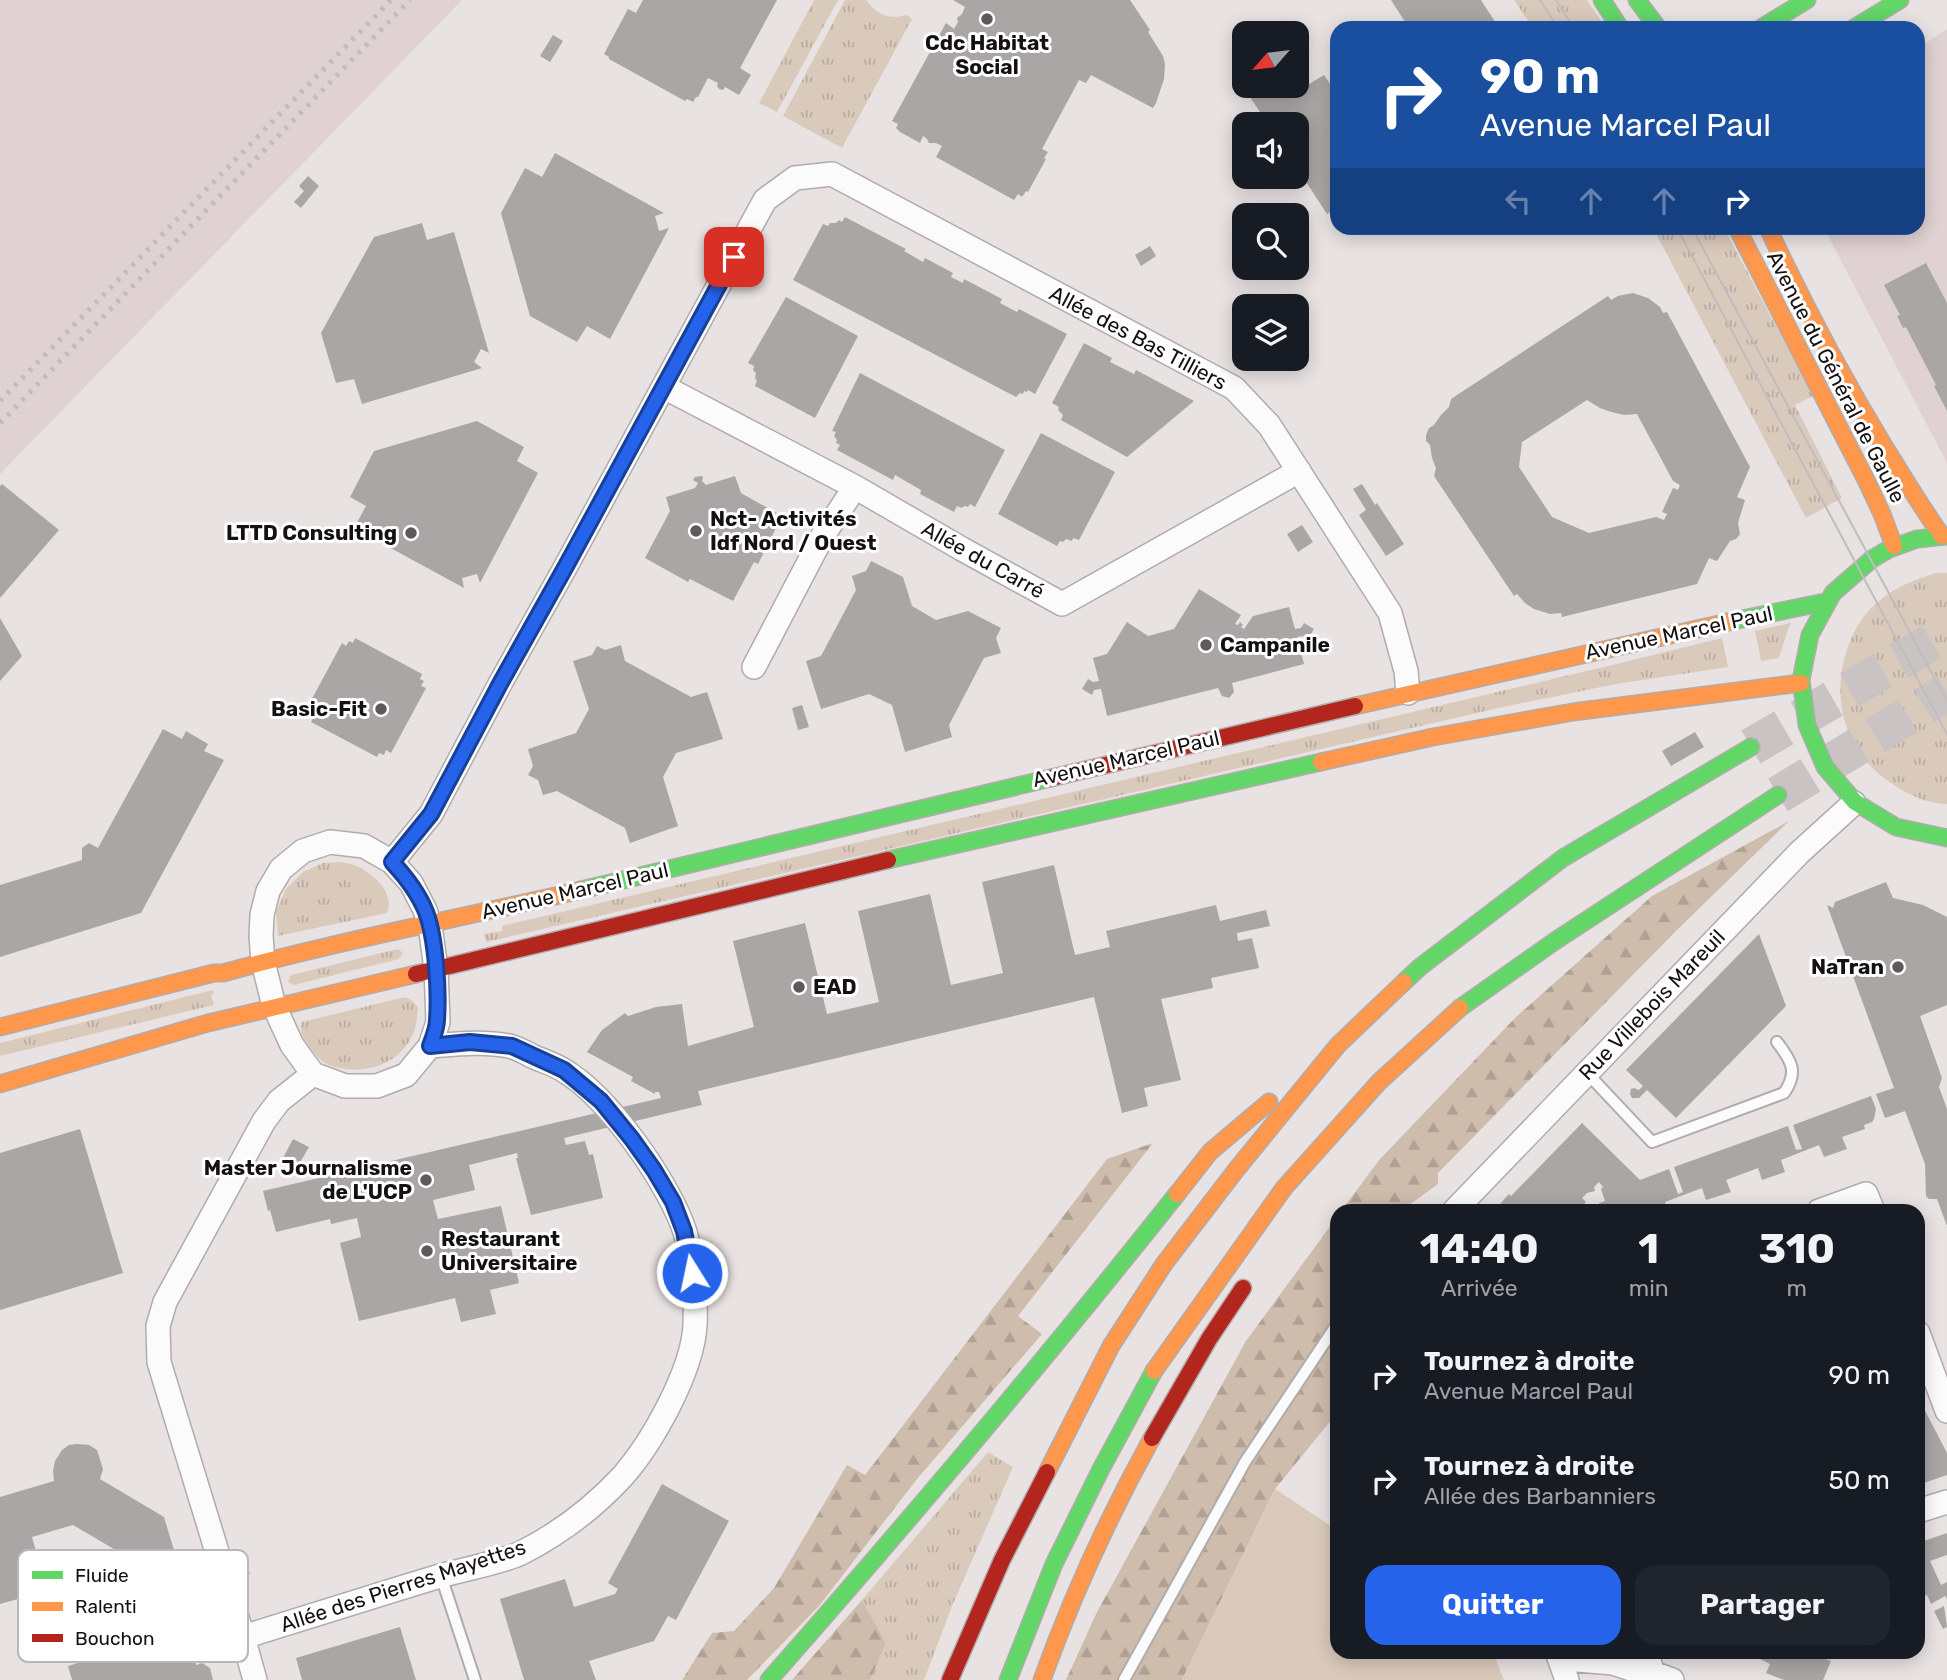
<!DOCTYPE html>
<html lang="fr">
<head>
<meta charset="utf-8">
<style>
  body { margin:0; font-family:Rubik,sans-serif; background:#20242c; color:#f1f3f6; height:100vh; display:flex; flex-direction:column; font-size:26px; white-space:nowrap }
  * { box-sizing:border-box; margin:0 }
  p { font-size:23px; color:#9ea1a6 }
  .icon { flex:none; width:38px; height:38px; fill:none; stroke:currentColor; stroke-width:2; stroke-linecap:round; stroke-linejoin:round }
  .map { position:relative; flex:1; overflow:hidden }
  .panel { position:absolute; left:1330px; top:1204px; width:595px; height:455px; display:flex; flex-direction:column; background:#171b24; border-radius:21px; box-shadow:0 4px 18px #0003 }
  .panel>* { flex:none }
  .guide { position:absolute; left:1330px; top:21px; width:595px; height:214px; border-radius:21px; box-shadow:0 4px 18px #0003; background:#1a4fa0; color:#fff; overflow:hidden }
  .needle { width:46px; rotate:242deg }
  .tools { position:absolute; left:1232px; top:21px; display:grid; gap:14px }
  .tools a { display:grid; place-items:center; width:77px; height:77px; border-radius:14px; background:#171b24; box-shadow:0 4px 18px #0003; font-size:35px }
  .pin { position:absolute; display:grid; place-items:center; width:60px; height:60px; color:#fff; margin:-30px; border-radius:14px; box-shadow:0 4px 10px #0006 }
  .me { position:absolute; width:77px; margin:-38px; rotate:350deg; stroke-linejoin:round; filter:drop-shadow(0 0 5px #0008) }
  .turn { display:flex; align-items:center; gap:24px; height:147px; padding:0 35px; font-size:32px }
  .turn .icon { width:91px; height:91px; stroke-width:2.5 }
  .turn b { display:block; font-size:49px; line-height:60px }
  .lanes { display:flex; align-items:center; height:66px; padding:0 35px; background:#0003; justify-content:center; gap:35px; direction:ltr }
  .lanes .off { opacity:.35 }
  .eta { display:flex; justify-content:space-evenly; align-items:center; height:119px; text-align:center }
  .eta b { font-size:42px; font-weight:700; line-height:49px }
  .primary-button { display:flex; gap:14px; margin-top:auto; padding:14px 35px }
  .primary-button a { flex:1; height:80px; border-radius:21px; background:#2563eb; color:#fff; font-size:28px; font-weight:700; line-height:80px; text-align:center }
  .primary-button a+a { background:#20242c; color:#f1f3f6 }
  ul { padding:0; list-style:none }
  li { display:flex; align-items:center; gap:21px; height:105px; padding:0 35px }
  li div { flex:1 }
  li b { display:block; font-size:26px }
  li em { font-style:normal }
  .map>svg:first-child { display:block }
  .built { fill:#e0d1d2 }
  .grass { fill:url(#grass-tufts) }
  .forest { fill:url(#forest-firs) }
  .garden { fill:#dacabc }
  .building { fill:#aaa6a5; fill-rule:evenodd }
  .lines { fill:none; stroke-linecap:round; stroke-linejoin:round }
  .highway-tunnel { stroke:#c9c3c3; stroke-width:38; stroke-dasharray:38 19; stroke-linecap:butt }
  .lane-casing { stroke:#b1acac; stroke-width:14 }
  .street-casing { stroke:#b1acac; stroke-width:26 }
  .fast-casing { stroke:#b1acac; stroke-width:19 }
  .slow-casing { stroke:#b1acac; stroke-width:19 }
  .jam-casing { stroke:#b1acac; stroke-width:19 }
  .lane { stroke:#fcfbfb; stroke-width:10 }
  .street { stroke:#fcfbfb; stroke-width:23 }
  .fast { stroke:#63d668; stroke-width:16 }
  .slow { stroke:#ff974d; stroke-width:16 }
  .jam { stroke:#b3261e; stroke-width:16 }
  .tram { stroke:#bfbdbd; stroke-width:2 }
  .rail { stroke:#bfbdbd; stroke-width:5; stroke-dasharray:3.5 7; stroke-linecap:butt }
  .route-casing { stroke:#184099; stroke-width:18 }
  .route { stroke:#2563eb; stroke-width:12 }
  .poi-dot { fill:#5f5a5a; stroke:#fff; stroke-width:2.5 }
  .labels { text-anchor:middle; stroke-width:6; stroke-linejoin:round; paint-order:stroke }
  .poi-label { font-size:21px; font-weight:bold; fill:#151111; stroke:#fff; text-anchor:start }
  .street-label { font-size:21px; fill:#151111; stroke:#fff }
  .key { fill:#fff; stroke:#b9b8b8; stroke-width:2 }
  .key-label { font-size:19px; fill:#151111 }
</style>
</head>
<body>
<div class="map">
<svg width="1947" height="1680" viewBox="0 0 1947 1680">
  <defs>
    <pattern id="grass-tufts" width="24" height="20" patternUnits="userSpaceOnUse" patternTransform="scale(1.75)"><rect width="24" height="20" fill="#dacabc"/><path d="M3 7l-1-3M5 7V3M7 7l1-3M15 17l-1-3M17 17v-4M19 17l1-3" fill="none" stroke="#baaca1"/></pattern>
    <pattern id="forest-firs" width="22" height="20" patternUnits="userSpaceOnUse" patternTransform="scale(1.75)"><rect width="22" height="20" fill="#cebdad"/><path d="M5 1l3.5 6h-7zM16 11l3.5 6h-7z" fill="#b0a194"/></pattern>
  </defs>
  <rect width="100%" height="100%" fill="#e9e2e2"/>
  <path class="built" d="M0,0H462L0,474Z
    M1947,29V463L1824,228H1918V48Z"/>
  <path class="grass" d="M814,0H838L777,112L759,103Z
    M845,0H866C877,14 888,20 907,15L912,19L842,148L783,116Z
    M1514,0H1587L1606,28H1533Z
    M1653,228H1724L1813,396L1795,405L1842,498L1806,518Z
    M1936,573H1947V804C1930,804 1911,796 1897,787C1844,755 1827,696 1851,639C1857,625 1867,610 1879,601C1896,586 1915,580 1936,573Z
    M1790,623L1779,658L1761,661L1755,631Z
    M1722,638L1728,667L1616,684L1503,707L486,942L484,934L502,931V926L1612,665Z
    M323,863C330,863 339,861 346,863C366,866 397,891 387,913L278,936L276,912L286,889L303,872Z
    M398,949L403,953L399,959L294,985L288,982L291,975Z
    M213,990L214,993L211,995L214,1005L0,1056V1043Z
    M405,997L411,1000L418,1007C417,1015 417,1026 413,1034C400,1063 369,1074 340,1068C333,1067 325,1064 320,1059C316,1056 313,1050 309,1046C303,1037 299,1032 302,1022Z
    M988,1452L1013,1467L952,1606L924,1680H870L886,1643L862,1600Z"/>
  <path class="forest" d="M1789,821L1676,931L1438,1173V1184L1401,1211H1341L1380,1159L1516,1017L1652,896Z
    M1153,1143L1018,1316L1042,1334L917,1479L819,1606L747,1680H682L712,1633L734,1631L774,1588L847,1465L865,1475L1107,1159Z
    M1337,1217V1413L1275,1489L1182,1680H1066L1096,1614L1246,1341Z
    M862,1600L886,1643L870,1680H792Z"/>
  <path class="garden" d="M1275,1489L1337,1530V1652H1493L1504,1680H1182Z"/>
  <path class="building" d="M643,0H777L740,68L751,75L739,95L725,87L723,90L719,89L717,86L718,83L708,78L698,97H696L693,102L687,99L685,101L609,59V57L604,54L628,9L636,13Z
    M953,0H1130L1150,30L1148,32L1163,56L1165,64L1164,79L1156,103L1153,108L1091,75L1086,83L1079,80L1042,149L1048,152L1044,158L1046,159L1028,192L1026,191L1022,197L1018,194L1014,200L936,157L942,146L936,143H929L927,139L923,136L920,143L900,132L896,128L898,124L892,121L946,23L954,29L958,22L957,18L962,14L965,7Z
    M1391,0H1481L1499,28H1409Z
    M553,35L563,41L550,62L540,56Z
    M1244,75V86H1279L1281,90L1288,86H1297V81L1299,79L1304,87L1324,75L1337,94V208L1327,214L1297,168V124H1268L1238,79Z
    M555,153L664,213L655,216L659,231L669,228L610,339L587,326L577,342L530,316L501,213L525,168L542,177Z
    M308,176L319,186L301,208L294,202L304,191L299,186Z
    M845,217L906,249L904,251L923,262L925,258L953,273L951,277L963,283L964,279L1002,299L1000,303L1017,312L1019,309L1067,334L1035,394L1028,390L1027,392L1024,391L1023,394L1020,393L1016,397L793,280L823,224L828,226L830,223H836L839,220L842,222Z
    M422,223L427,240L454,232L489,353L481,349L474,362L482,368L362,404L354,379L336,383L321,333L374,237Z
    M1150,246L1156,256L1141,266L1135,255Z
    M1926,263L1947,303V411L1934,386L1936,385L1906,327L1903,328L1897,316L1900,315L1884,285Z
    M1633,293L1648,298L1660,307L1663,313L1667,312L1750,467L1737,497L1745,500L1738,523L1740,534L1736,539L1730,541L1717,561L1709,558L1697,584L1562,617L1561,613L1550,614L1534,609L1525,603L1517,594L1514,596L1434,476L1436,468L1432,458L1430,445L1426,441V435L1429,428L1434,425L1441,415L1449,407L1451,399L1608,296L1611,300L1618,296ZM1587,400L1600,408L1611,412L1624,415L1637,414L1673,481L1680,485L1678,490L1673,488L1662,512L1667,514L1664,520L1656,517L1589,533L1552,517L1519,467L1522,442Z
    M786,297L858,336L815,418L755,386L757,380L755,379L756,373L753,370L754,366L748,363Z
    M1084,343L1112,358L1110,362L1134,374L1136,370L1194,401L1127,457L1061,420L1063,415L1058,410L1059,407L1052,403Z
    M860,373L1005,450L975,507L970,504L968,507L965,506L961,508L957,506L954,512L920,494L921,490L895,475L893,480L837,450L840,445L836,443L837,440L834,436L836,432L832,431Z
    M477,421L524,447L517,461L538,473L480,583L477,574L462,578L464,588L354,528L366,506L350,497L374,451Z
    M1041,433L1115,472L1079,540L1073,538L1072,541L1066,539L1063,542L1060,541L1057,546L998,514Z
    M702,476L703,478L702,481L706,485L735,476L741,493L782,516L758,564L754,562L733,601L690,579L688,582L645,558L670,511L666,497L695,488L698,483L693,480L695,477Z
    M2,484L59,530L0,598V486Z
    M1362,484L1375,505L1377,503L1404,544L1386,556L1359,515L1366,510L1353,489Z
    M1302,525L1313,542L1298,552L1287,534Z
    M871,561L903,577L912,606L936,620L968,611L1001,628L996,638L1001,653L984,658L949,725L952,737L905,752L892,705L869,694L821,709L806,661L821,656L856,590L852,576L866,571Z
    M1199,589L1241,615L1235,624L1238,625L1240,622L1243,625L1241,627L1244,629L1253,616L1289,607L1295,629L1301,628L1304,623L1314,629L1308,639L1303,636L1297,637L1304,664L1232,683L1234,692L1229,698L1222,696L1218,688L1107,716L1101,689L1094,690L1092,695L1082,689L1088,679L1093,682L1099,681L1093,658L1107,654L1127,622L1148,636L1174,629Z
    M0,618L22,656L0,681Z
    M355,638L422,674L420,679L424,681L421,686L426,688L391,753L386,750L384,755L379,753L377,757L311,722L313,718L308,715L311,710L307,708L342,643L346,646L349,641L353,643Z
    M621,645L625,661L691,697L707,692L723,739L676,753L663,777L678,826L630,843L625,828L557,791L543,795L538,780L528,775L533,766L528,749L576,733L589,709L573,661L592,655L597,646L605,650Z
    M802,705L809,727L798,730L792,708Z
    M163,729L182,739L186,731L208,744L204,751L224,760L141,913L0,957V885L82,860V848L89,843L98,848Z
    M1695,732L1704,747L1671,766L1662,751Z
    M1054,865L1075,955L1110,947L1106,931L1216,905L1220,921L1266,910L1270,926L1237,933L1238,941L1252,938L1259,968L1211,978L1213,988L1161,999L1181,1080L1144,1088L1148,1106L1122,1113L1094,997L698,1091L702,1105L564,1138L566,1145L585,1141L589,1155L593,1154L603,1198L531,1215L516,1158H518L517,1153L469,1165L475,1190L433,1200L438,1219L501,1206L519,1283L490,1290L496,1314L461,1322L455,1298L359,1321L340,1243L361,1237L357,1218L331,1224L330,1219L276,1232L270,1210L268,1211L263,1191L661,1098L659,1092H655V1094L631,1081L633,1077L587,1052L602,1030L625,1013L628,1016L656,1007L682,1004L688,1046L754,1027L733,941L805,923L827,1014L879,1002L858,911L930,894L951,985L1003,973L982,882Z
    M1886,882L1893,898L1923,905L1947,917V1005L1920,1016L1942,1078L1939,1087L1947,1109V1226L1937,1199H1929L1926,1196L1925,1164L1905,1111L1885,1118L1876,1094L1894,1088L1827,905L1833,908L1835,902Z
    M1759,934L1786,1006L1676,1118L1647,1090L1639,1098H1632L1630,1094L1631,1089L1634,1088L1639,1090L1643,1086L1626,1070Z
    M1871,1096L1876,1109L1874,1119L1872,1122L1864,1125L1865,1129L1842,1137L1847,1149L1824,1157L1819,1145L1781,1160L1785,1172L1762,1180L1758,1168L1726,1180L1731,1192L1706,1200L1702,1188L1665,1202L1668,1211H1601L1599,1203L1605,1201L1601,1189L1603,1187L1599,1182L1594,1187L1595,1191L1587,1193L1582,1198L1586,1202L1578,1211H1503L1505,1209L1500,1204L1509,1194L1511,1196L1582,1123L1640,1180L1669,1169L1678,1194L1683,1192L1674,1167L1788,1126L1796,1150L1802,1149L1793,1125Z
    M80,1129L123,1273L0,1310V1153Z
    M293,1139L309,1147L298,1166L283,1158Z
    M1918,1397L1947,1453V1475L1918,1485Z
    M77,1444L89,1445L97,1450L103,1469L100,1479L164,1517L200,1636L195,1644L191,1645L196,1665L202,1663L210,1668L213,1680H72L68,1666L150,1641L124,1555L73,1525L32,1537L47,1591L0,1604V1497L54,1481L53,1471L55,1461L62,1450L69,1445Z
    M662,1484L729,1521L676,1620L668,1616L654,1641L589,1661L596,1680H524L500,1599L565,1579L574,1607L615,1594L618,1589L608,1583Z
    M1947,1533V1555L1930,1561L1941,1585L1947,1582V1599L1945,1596L1931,1604L1927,1595L1918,1598V1543Z
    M243,1551L250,1574L240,1577L233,1554Z
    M1944,1606L1947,1627L1943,1629L1934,1611Z
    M400,1627L416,1680H302L296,1658Z
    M1763,1652L1774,1653L1777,1652L1795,1659L1798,1652H1808L1831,1661L1823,1680H1784L1766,1673L1770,1664L1760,1659Z"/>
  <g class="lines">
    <path class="highway-tunnel" d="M1751,747L1947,633
      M1778,795L1947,692"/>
    <g class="lane-casing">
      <path id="lane" d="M1587,1073L1652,1142L1784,1093C1799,1072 1791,1060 1777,1042
        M441,1576L475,1680
        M1124,1680L1245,1462L1337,1324"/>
    </g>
    <g class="street-casing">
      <path id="street" d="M664,387L855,487L962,549L1062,604L1299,471
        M754,667L822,537L855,487
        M330,842L364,846L392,862L411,883L425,910L430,925L436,969L438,1022L430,1046L406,1075L377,1086H345L313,1074L292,1045L274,1006L263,962L261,936L262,915L268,891L281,869L303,851Z
        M392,862L431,814L501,682L566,566L765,200L795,178L832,174L1234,388L1269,425L1390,613L1406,671L1408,693
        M313,1074L279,1101L264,1121L165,1302L158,1326L159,1362L243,1637C308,1617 374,1596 440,1576C464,1569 500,1563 521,1553C559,1534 593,1508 622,1477C652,1443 692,1372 695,1326C696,1296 694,1262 685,1232C669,1183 608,1096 563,1070C554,1064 543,1061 534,1057C526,1053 518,1048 509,1046C483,1041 457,1044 430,1046
        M1454,1211L1800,852L1854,803
        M1819,1211L1866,1194L1873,1211
        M1918,1333L1947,1411
        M1918,1511L1947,1502
        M243,1637L255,1680
        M1557,1652L1567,1680
        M1558,1652L1566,1659L1613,1663L1637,1671L1653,1673L1672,1680
        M1646,1652L1653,1673"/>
    </g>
    <g class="fast-casing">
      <path id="fast" d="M1602,0L1620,28
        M1637,0L1658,28
        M1761,28L1807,0
        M1854,28L1900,0
        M1947,536L1917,539L1889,549L1872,559L1833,593L1810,635L1801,680L1807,725L1825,767L1855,802L1896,827L1947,838
        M1728,622L1825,602
        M888,860L1321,762
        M581,890L1051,778
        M1404,982L1420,967L1563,858L1751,747
        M1460,1008L1555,941L1778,795
        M769,1680C909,1521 1045,1360 1177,1194
        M1008,1680L1054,1564L1101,1469L1154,1371"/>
    </g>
    <g class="slow-casing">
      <path id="slow" d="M1737,228L1867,482L1882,514L1894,546
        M1768,228C1803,303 1841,375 1884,446C1903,476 1921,507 1942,536
        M1355,706L1728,622
        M1321,762L1433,737L1573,712L1801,683
        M0,1027L214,973H223C341,940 462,918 581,890
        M0,1084L208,1023L416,974
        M1177,1194L1210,1152L1269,1102
        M1154,1371L1284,1188L1379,1082L1460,1008
        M1047,1472L1111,1346L1164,1264L1236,1170L1338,1045L1404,982
        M1042,1680C1072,1596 1109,1516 1152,1438"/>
    </g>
    <g class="jam-casing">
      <path id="jam" d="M1051,778L1355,706
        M416,974L888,860
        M1152,1438L1209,1339L1243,1288
        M950,1680L1002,1560L1047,1472"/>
    </g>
    <use href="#lane" class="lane"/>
    <use href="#street" class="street"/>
    <use href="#fast" class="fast"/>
    <use href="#slow" class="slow"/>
    <use href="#jam" class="jam"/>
    <path class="tram" d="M1540,0L1558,28
      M1556,0L1574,28
      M1677,228L1947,734
      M1692,228L1947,701"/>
    <path class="rail" d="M0,401L391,0
      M0,423L410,0"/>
  </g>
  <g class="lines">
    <g class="route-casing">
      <path id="route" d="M692,1273L684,1231L673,1202L654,1170L632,1139L601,1101L564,1070L512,1046L470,1042L430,1046C433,1038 437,1028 437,1020C439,990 436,939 426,912C418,892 406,877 392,862L431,814L501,682L566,566L734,257"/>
    </g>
    <use href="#route" class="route"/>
  </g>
  <g class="poi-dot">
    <circle cx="987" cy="19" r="7"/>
    <circle cx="696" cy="531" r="7"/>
    <circle cx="411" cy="533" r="7"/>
    <circle cx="1206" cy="645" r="7"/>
    <circle cx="381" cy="709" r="7"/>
    <circle cx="1898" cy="967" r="7"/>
    <circle cx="799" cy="987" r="7"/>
    <circle cx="426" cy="1180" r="7"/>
    <circle cx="427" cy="1251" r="7"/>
  </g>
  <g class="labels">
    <g class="poi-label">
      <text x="987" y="50" text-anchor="middle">Cdc Habitat<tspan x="987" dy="24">Social</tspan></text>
      <text x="710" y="526">Nct- Activités<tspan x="710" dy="24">Idf Nord / Ouest</tspan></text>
      <text x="397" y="540" text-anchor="end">LTTD Consulting</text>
      <text x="1220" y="652">Campanile</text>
      <text x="367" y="716" text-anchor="end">Basic-Fit</text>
      <text x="1884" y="974" text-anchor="end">NaTran</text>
      <text x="813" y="994">EAD</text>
      <text x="412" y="1175" text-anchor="end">Master Journalisme<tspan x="412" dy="24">de L'UCP</tspan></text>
      <text x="441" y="1246">Restaurant<tspan x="441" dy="24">Universitaire</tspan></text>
    </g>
    <g class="street-label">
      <text transform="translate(1138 338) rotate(28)" y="7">Allée des Bas Tilliers</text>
      <text transform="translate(1836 377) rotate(63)" y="7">Avenue du Général de Gaulle</text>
      <text transform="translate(983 560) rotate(29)" y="7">Allée du Carré</text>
      <text transform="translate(1679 633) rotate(-12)" y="7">Avenue Marcel Paul</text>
      <text transform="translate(1126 759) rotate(-13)" y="7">Avenue Marcel Paul</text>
      <text transform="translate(575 891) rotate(-13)" y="7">Avenue Marcel Paul</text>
      <text transform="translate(1652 1005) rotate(-46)" y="7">Rue Villebois Mareuil</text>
      <text transform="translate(403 1586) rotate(-18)" y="7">Allée des Pierres Mayettes</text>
    </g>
  </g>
  <rect x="18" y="1550" width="230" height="112" rx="10" class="key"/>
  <rect x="32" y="1571" width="31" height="8" fill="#63d668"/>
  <rect x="32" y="1602" width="31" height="9" fill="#ff974d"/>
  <rect x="32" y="1634" width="31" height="8" fill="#b3261e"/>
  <g class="key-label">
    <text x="75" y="1582">Fluide</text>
    <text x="75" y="1613">Ralenti</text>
    <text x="75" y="1645">Bouchon</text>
  </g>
</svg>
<div class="tools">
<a><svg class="needle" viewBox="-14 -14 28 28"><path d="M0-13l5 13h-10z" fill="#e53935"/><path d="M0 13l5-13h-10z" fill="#9ea1a6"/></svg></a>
<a><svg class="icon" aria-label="sound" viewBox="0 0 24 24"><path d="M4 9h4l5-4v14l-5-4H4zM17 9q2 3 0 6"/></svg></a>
<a><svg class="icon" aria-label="search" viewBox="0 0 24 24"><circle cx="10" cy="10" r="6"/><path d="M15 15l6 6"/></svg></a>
<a><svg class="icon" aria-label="layers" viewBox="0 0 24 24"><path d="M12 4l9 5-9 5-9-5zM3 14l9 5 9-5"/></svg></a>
</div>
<div class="pin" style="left:734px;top:257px;background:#d93025"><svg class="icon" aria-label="arrive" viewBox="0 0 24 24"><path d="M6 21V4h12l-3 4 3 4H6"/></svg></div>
<svg class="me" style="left:692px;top:1273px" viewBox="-20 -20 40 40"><circle r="17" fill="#2563eb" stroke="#fff" stroke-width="3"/><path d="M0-11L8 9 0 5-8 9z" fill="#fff"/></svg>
<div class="guide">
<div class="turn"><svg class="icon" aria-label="right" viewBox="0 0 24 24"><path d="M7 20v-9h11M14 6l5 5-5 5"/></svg><div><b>90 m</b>Avenue Marcel Paul</div></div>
<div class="lanes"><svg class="icon off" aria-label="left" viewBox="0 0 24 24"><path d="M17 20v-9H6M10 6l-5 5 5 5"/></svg><svg class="icon off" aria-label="ahead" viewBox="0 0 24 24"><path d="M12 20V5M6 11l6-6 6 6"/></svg><svg class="icon off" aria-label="ahead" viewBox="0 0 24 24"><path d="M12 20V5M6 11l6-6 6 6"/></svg><svg class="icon" aria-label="right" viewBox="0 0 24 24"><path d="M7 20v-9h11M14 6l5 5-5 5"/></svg></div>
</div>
<section class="panel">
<div class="eta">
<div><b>14:40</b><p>Arrivée</p></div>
<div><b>1</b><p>min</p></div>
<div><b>310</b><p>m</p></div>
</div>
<ul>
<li><svg class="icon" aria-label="right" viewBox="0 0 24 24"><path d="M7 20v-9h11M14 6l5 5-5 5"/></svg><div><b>Tournez à droite</b><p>Avenue Marcel Paul</p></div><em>90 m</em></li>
<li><svg class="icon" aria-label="right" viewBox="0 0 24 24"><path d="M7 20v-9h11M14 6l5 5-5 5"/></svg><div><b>Tournez à droite</b><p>Allée des Barbanniers</p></div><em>50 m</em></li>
</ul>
<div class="primary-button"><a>Quitter</a><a>Partager</a></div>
</section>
</div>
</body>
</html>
